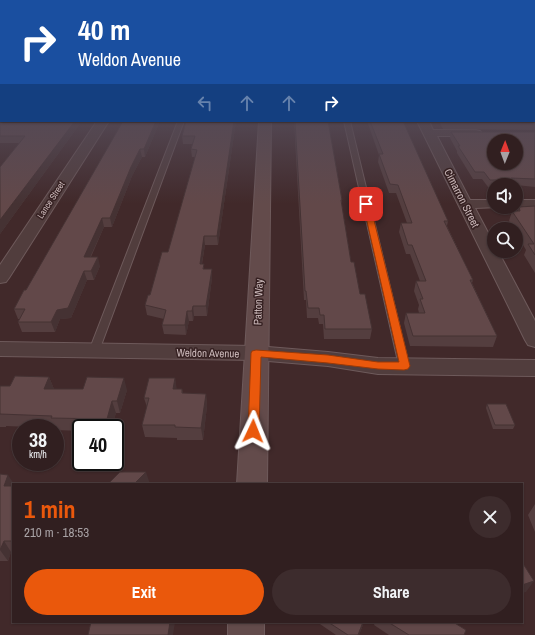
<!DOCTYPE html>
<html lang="en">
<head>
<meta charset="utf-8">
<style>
  body { margin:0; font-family:"Archivo Narrow",sans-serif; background:#3d2c2d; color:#f1f3f6; height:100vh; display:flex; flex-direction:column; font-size:15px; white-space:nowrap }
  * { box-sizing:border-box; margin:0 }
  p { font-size:13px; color:#a8a2a5 }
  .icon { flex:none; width:22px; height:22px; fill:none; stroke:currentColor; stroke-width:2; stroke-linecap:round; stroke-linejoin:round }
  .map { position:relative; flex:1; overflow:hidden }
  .sheet { position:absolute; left:12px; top:483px; width:511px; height:140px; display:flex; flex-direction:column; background:#311f20; border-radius:0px; box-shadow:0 1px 3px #0004,0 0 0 1px #4c3d3e }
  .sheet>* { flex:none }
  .guide { position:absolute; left:0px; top:0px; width:535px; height:122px; box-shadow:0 1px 3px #0004,0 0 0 1px #4c3d3e; background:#1a4fa0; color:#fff; overflow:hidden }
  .needle { width:26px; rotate:1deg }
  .fabs { position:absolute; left:487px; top:134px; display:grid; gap:8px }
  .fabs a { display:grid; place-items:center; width:36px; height:36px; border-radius:50%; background:#311f20; box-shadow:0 1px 3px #0004,0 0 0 1px #4c3d3e; font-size:20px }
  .speed { position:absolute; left:12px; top:419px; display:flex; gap:8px; font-size:20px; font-weight:700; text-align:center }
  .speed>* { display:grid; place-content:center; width:52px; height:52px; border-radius:50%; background:#311f20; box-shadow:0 1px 3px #0004,0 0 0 1px #4c3d3e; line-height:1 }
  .speed small { font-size:10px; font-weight:400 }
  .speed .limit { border:2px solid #111; border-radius:6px; background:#fff; color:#111 }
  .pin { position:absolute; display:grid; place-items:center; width:34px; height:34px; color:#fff; margin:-17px; border-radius:8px; box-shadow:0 2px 6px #0006 }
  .me { position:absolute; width:44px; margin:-22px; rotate:2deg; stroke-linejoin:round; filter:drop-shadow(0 0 3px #0008) }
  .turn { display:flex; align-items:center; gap:14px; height:84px; padding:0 12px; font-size:18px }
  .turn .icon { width:52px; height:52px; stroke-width:2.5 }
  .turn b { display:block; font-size:28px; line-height:34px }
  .lanes { display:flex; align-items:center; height:38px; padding:0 12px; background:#0003; justify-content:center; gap:20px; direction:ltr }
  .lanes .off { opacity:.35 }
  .round { display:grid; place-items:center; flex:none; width:42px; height:42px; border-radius:21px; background:#3d2c2d }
  .overview { display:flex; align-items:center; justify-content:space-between; height:68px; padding:0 12px }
  h1 { font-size:24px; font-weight:700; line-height:30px; color:#ea580c }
  .cta { display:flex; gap:8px; margin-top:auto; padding:8px 12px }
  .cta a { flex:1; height:46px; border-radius:24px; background:#ea580c; color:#fff; font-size:16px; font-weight:700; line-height:46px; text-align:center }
  .cta a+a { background:#3d2c2d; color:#f1f3f6 }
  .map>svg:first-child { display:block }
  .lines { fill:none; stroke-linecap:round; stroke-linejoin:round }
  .lane-casing { stroke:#6e5a5b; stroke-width:2 }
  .street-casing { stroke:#6e5a5b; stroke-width:2 }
  .secondary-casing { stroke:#6e5a5b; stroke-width:2 }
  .lane { fill:#513d3d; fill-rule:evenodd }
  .street { fill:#513d3d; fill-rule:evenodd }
  .secondary { fill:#634b4b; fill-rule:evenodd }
  .wall { fill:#543e3f }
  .shaded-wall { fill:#453233 }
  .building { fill:#624849; stroke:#453233; fill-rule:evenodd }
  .route { fill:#ea580c; stroke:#983908 }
  .labels { text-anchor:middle; stroke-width:3; stroke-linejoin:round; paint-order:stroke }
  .far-street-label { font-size:9px; fill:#cbb9ba; stroke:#362122 }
  .street-label { font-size:11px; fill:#cbb9ba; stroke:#362122 }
</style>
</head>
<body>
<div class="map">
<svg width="535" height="635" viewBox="0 0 535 635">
  <rect width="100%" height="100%" fill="#41292a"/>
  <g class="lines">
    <g class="lane-casing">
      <path id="lane" d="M178,121H184L99,351L97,353H91L89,351Z
        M344,121H350L409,366L408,369H400L399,366Z"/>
    </g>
    <g class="street-casing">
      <path id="street" d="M97,121H109L9,278L6,282L0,283V265Z
        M417,121H429L433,130H476L480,131L482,133L480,135L476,136H437L470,200H494V207H499L475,208L494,244V251H498L535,321V347L528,345L525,340Z
        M516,200H535V208L511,207H516Z
        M0,342L256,346L328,352L378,358L535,360V376L378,374L328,366L256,360L0,356Z"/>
    </g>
    <g class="secondary-casing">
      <path id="secondary" d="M259,121H271L267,484H237Z
        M228,622H264V635H228Z"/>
    </g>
    <use href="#lane" class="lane"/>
    <use href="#street" class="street"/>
    <use href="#secondary" class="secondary"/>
  </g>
  <path class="wall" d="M0,115L1,121H82L0,234V167L19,143H0Z
    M535,115V130L443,129L439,121H534Z
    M123,121H160L145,157H142L132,176L112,227H104L91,257L100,266L94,280H87L71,318L60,319L55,332H22L18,322L20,319H18L14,309L26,290Z
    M236,121L218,245H205L202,264H204V269H212V278L207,316H194L193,321H189L186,335L164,334L162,325L164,319L147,315L145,305L168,252L195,157H192L191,149L193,144H183L182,136Z
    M294,121H328L342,200V206L351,262L360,294L372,329L370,339H324L323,324H319L318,318H307L306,300H304Z
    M367,121H403L448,221L447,226L473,280L472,283L497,336L493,347L410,346L404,323L406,313H419L418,309L419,305L414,291L416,281H420L410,254H406L399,232L401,223H407L396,193H389L378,162L379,155Z
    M451,132H535V187L516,185H494V187H488L482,179H473L457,153V151L450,138Z
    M535,206V273L524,255L526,250L516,233V229H514L509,221L512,211H518L519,207Z
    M49,377L54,389L127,390L120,413H116L111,428H81V431L56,430L55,428L6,426V427H0V386H10Z
    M175,378L176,389H182L183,393L206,394L207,406L203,440H177V438L145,437L142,425L147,407L144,398Z
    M487,404L515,425L513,429H493L486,408Z
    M0,474L13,484V552H11L8,561H0Z
    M535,504V532L528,515Z
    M317,622H364L359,635H336Z
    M375,622H453L464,635H389L374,625Z"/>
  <path class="shaded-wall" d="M75,121H82L0,234V220Z
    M156,121H160L145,157L144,149Z
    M234,121H236L218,245L217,236Z
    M140,149L142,157L132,176L112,227L110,218L131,167Z
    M102,218L104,227L86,266L84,257Z
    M204,236L205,245L200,273V264Z
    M98,257L100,266L94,280L91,271Z
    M212,269V278L207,316L206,306Z
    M84,271L87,280L71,318L60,319L55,332L51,322L57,310Z
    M193,306L194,316L193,321L192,311Z
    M187,311L189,321L186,335L185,325Z
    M49,377L54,389L49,401L44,389Z
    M124,378L127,390L120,413L117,401Z
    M175,378L177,390L173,389Z
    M206,394L207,406L203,440L201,428Z
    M112,401L116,413L111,428H110L107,419Z
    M146,472L150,484H134Z
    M8,475L14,484H13V492L4,486Z
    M4,541L11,552L8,561L0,550Z
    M534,581L526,592L522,593V585Z
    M170,622H175L173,635H168Z
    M363,622H364L359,635H358Z"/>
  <path class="building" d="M0,115H1V121H75L0,220V167L25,136H0Z
    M534,115H535V123L445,122L444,121H534Z
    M123,121H156L144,149H140L131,167L110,218H102L84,257H98L91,271H84L68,308L57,310L51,322H18L25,309H14L24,290H26Z
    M186,121H234L217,236H204L200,264H204L203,269H212L206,306H193L192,311H187L185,325H162L166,310L145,305L148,295H150L162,252H168L197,150L191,149L195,136H182Z
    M295,121H328L342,200H341L351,262H354L360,294H365L372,329H325L324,315H320L319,308H308L306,291H305Z
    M370,121H403L448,221H444L473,280H470L497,336H413L406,313H425L420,299H423L416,281H426L412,245H408L401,223H412L398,185L390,184L379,154H383Z
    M451,132H535V179L511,178L513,180H490L484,172H475L458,146H460ZM494,141H516V163H494Z
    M535,206V255L528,244H534L512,211H520L519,207Z
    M15,376L49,377L44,389H83L87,377L124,378L117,401H112L107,419L51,418L52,416L0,414V386H10Z
    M149,378H175L173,389H182V393L206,394L201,428L175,427V425H142L149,398H144Z
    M487,404H506L515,425H495Z
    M120,472H146L134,484H108Z
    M0,474L8,475L4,486H13V541H4L0,550Z
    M522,562L534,581L522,585Z
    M91,622H170L168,635H88Z
    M328,622H363L358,635H348Z
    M388,622H453L466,630L464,635H409Z"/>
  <linearGradient id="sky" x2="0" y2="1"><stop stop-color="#241717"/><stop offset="0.56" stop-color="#544955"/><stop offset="1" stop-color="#544955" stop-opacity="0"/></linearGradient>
  <rect width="535" height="204" fill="url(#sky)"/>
  <path class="route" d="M366,202L370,204L410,366L408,369L404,370L378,369L328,363L261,357L259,431L257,435L253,436L249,435L248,431L251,353L252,351L256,350L328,355L378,362H399L363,204Z"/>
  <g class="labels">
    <g class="far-street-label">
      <text transform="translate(51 200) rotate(-57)" y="3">Lance Street</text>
    </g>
    <g class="street-label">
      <text transform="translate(462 198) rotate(63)" y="4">Cimarron Street</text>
      <text transform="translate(258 302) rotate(-88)" y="4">Patton Way</text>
      <text transform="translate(208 353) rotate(1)" y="4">Weldon Avenue</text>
    </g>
  </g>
</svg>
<div class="fabs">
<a><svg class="needle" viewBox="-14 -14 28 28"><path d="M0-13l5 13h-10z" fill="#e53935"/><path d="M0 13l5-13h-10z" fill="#a8a2a5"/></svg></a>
<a><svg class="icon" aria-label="sound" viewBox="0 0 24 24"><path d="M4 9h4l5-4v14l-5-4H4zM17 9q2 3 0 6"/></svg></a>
<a><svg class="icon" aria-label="search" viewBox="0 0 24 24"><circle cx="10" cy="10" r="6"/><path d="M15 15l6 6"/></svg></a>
</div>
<div class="speed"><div>38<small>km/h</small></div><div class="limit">40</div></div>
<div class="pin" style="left:366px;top:204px;background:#d93025"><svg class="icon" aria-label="arrive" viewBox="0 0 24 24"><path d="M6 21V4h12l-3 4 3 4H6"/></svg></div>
<svg class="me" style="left:253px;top:431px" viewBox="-20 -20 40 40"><path d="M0-17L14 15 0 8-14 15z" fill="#ea580c" stroke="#fff" stroke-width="4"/></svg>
<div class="guide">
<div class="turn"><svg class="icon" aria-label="right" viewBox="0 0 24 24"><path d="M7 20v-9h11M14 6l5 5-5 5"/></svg><div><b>40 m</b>Weldon Avenue</div></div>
<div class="lanes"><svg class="icon off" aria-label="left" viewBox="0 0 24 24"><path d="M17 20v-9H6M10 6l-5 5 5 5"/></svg><svg class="icon off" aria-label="ahead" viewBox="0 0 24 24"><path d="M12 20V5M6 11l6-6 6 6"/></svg><svg class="icon off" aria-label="ahead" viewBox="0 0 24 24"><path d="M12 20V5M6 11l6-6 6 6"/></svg><svg class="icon" aria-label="right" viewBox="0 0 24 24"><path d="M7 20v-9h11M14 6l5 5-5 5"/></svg></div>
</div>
<section class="sheet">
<div class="overview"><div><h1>1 min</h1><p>210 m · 18:53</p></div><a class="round"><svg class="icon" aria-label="close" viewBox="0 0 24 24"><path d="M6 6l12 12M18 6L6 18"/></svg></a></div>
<div class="cta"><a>Exit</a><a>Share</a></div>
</section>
</div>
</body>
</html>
